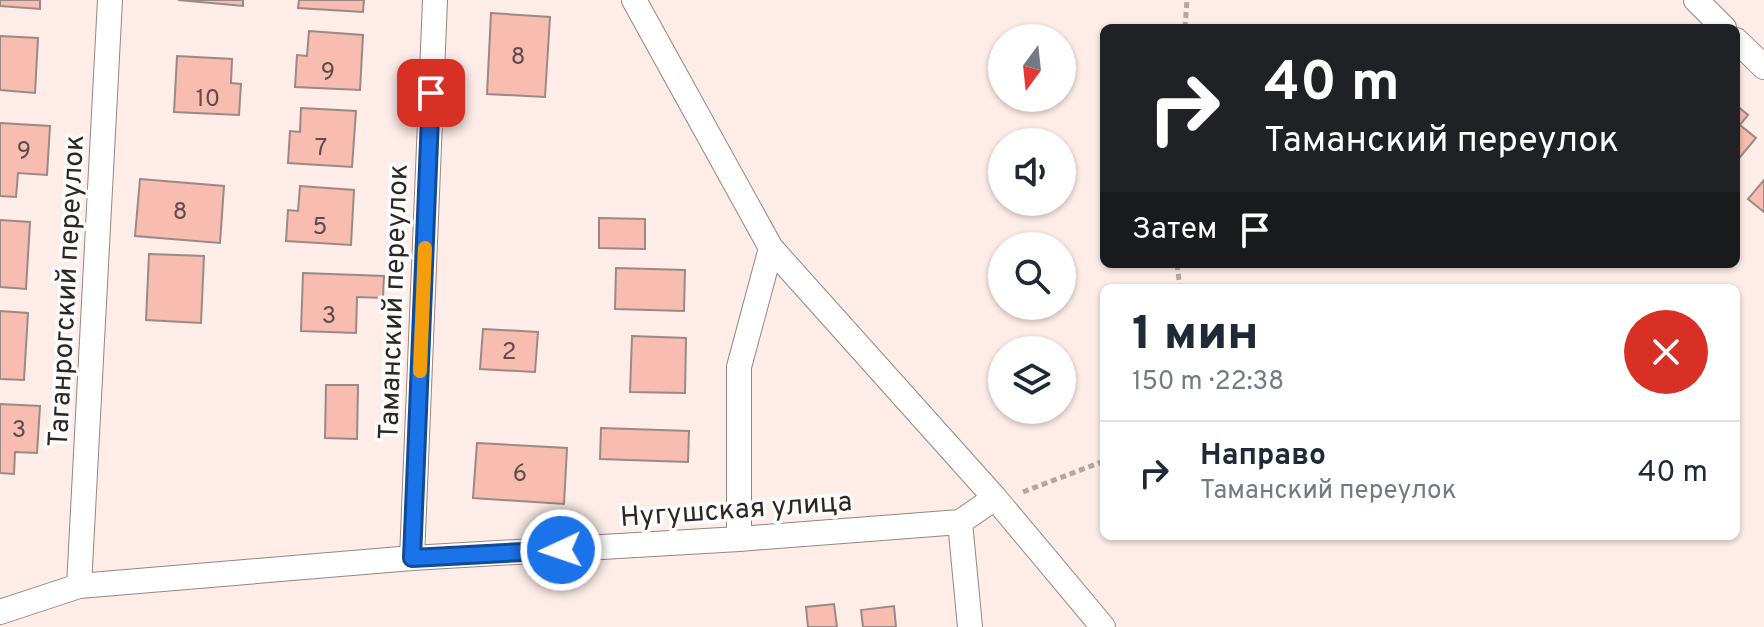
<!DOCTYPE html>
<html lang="ru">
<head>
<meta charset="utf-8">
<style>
  body { margin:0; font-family:Overpass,sans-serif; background:#f6f6f7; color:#1f2937; height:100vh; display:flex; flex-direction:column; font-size:30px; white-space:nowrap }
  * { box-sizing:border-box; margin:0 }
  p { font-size:26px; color:#747a83 }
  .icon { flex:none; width:44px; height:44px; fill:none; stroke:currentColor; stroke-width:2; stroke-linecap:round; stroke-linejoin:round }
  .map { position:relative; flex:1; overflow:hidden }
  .panel { position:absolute; left:1100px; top:284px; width:640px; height:256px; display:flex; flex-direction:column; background:#fff; border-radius:12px; box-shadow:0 2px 6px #0004 }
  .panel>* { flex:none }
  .top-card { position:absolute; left:1100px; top:24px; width:640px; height:244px; border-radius:12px; box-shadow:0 2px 6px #0004; background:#202124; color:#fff; overflow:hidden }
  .needle { width:52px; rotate:195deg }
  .fabs { position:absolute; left:988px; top:24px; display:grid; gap:16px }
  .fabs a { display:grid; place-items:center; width:88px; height:88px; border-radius:50%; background:#fff; box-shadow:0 2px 6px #0004; font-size:40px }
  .pin { position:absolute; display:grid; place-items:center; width:68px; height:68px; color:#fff; margin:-34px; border-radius:16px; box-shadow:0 4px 12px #0006 }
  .me { position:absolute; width:88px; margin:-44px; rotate:267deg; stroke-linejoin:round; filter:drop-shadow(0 0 6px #0008) }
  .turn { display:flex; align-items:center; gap:28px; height:168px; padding:0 32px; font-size:36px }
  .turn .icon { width:104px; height:104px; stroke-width:2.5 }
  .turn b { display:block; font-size:56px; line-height:68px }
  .then { display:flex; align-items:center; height:76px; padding:0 32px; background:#0003; gap:16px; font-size:30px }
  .round { display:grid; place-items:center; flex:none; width:84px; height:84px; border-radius:42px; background:#f6f6f7 }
  .headline { display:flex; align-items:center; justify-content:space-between; height:136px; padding:0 32px }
  h1 { font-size:48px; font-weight:800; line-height:60px }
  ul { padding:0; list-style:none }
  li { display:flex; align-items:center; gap:24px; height:104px; padding:0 32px; border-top:2px solid #e0e1e3 }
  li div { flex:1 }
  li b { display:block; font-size:30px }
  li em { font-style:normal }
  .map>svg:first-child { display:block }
  .building { fill:#f9bcb0; stroke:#9a8a87; stroke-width:2 }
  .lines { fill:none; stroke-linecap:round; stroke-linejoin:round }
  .minor-casing { stroke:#968683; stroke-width:26 }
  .path { stroke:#b2a5a2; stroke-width:5; stroke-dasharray:6 4; stroke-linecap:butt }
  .minor { stroke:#fff; stroke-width:24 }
  .route-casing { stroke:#114b97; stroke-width:20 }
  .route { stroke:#1a73e8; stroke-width:14 }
  .slow { stroke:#f59e0b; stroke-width:14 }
  .labels { text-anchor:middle; stroke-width:7; stroke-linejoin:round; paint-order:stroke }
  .number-label { font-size:24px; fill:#5f4c48 }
  .street-label { font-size:28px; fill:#2c2625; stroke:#fdfdfd }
</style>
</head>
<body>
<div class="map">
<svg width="1764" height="627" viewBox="0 0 1764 627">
  <rect width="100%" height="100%" fill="#fdece8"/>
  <path class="building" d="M0,0H40V9L0,6Z
    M178,0H243V6Z
    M299,0H364L363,12L298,8Z
    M491,13L550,17L545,97L487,94Z
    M309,31L363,35L360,90L295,87L297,55L307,56Z
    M0,36L38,38L35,93L0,90Z
    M177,56L232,59L231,83L241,84L239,115L174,112Z
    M1736,105L1748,115L1740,125L1756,138L1736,162Z
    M301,108L356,111L352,167L288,163L290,131L300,132Z
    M0,123L50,126L47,175L18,173L16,197L0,196Z
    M140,179L224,186L220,243L135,236Z
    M1764,180V212L1748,199Z
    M300,186L354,190L351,245L286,241L288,210L298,211Z
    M599,218L645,219V249L599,248Z
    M0,220L30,222L26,289L0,287Z
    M149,254L204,256L201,323L146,320Z
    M616,268L685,270L684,311L615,309Z
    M303,273L384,276L383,298L357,297L356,333L301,331Z
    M0,311L28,313L24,380L0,379Z
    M483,329L538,332L535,372L480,369Z
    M632,336L686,338L685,393L630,392Z
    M326,385H358L357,439L325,438Z
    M0,404L40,406L37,453L15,452L14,474L0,473Z
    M601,428L689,431L688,462L600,459Z
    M477,443L567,448L564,504L473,498Z
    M834,604L837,627H808L806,607Z
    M894,606L896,627H863L861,610Z"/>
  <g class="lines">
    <g class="minor-casing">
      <path id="minor" d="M634,0L771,248L995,498L1103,627
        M1696,0L1724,28
        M1736,40L1764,67
        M960,522L970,627
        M739,539V367L771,248
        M412,558L435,0
        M79,586L110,0
        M0,612L79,586L412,558L739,539L960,522L995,498"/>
    </g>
    <path class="path" d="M1185,28L1187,0
      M1177,264L1180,288
      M1023,492L1104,461"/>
    <use href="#minor" class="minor"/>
  </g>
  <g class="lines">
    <g class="route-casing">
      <path id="route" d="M431,93L412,558L561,550"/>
    </g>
    <use href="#route" class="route"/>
    <path class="slow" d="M420,371L425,248"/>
  </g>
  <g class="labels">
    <g class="number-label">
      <text x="518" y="64">8</text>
      <text x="328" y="79">9</text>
      <text x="208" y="106">10</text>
      <text x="321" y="155">7</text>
      <text x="24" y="158">9</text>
      <text x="180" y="219">8</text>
      <text x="320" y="234">5</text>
      <text x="329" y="323">3</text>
      <text x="509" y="359">2</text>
      <text x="19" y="437">3</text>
      <text x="520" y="481">6</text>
    </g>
    <g class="street-label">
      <text transform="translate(65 291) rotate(-87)" y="10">Таганрогский переулок</text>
      <text transform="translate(392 302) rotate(-88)" y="10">Таманский переулок</text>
      <text transform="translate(736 508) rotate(-4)" y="10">Нугушская улица</text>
    </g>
  </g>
</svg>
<div class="fabs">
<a><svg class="needle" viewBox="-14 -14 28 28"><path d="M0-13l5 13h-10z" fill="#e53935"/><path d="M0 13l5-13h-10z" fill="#747a83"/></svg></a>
<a><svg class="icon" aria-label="sound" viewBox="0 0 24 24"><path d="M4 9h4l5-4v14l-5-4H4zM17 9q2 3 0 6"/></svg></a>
<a><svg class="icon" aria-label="search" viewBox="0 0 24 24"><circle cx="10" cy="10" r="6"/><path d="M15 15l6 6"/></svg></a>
<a><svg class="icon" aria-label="layers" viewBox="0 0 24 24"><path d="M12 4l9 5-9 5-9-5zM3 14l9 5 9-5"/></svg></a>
</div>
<div class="pin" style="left:431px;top:93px;background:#d93025"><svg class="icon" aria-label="arrive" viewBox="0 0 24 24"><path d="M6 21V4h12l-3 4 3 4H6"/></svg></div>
<svg class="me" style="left:561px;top:550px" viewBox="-20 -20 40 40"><circle r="17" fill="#1a73e8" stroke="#fff" stroke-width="3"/><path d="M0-11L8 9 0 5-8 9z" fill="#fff"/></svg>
<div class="top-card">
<div class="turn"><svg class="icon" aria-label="right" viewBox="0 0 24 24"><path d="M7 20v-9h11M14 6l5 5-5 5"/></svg><div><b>40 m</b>Таманский переулок</div></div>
<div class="then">Затем<svg class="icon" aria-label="arrive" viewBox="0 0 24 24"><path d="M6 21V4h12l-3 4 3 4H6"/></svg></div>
</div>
<section class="panel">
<div class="headline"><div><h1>1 мин</h1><p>150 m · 22:38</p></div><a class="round" style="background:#d93025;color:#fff"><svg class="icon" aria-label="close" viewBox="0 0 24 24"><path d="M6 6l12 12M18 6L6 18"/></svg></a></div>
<ul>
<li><svg class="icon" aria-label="right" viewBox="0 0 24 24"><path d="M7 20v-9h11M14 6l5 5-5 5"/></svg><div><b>Направо</b><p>Таманский переулок</p></div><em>40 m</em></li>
</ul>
</section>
</div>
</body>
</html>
